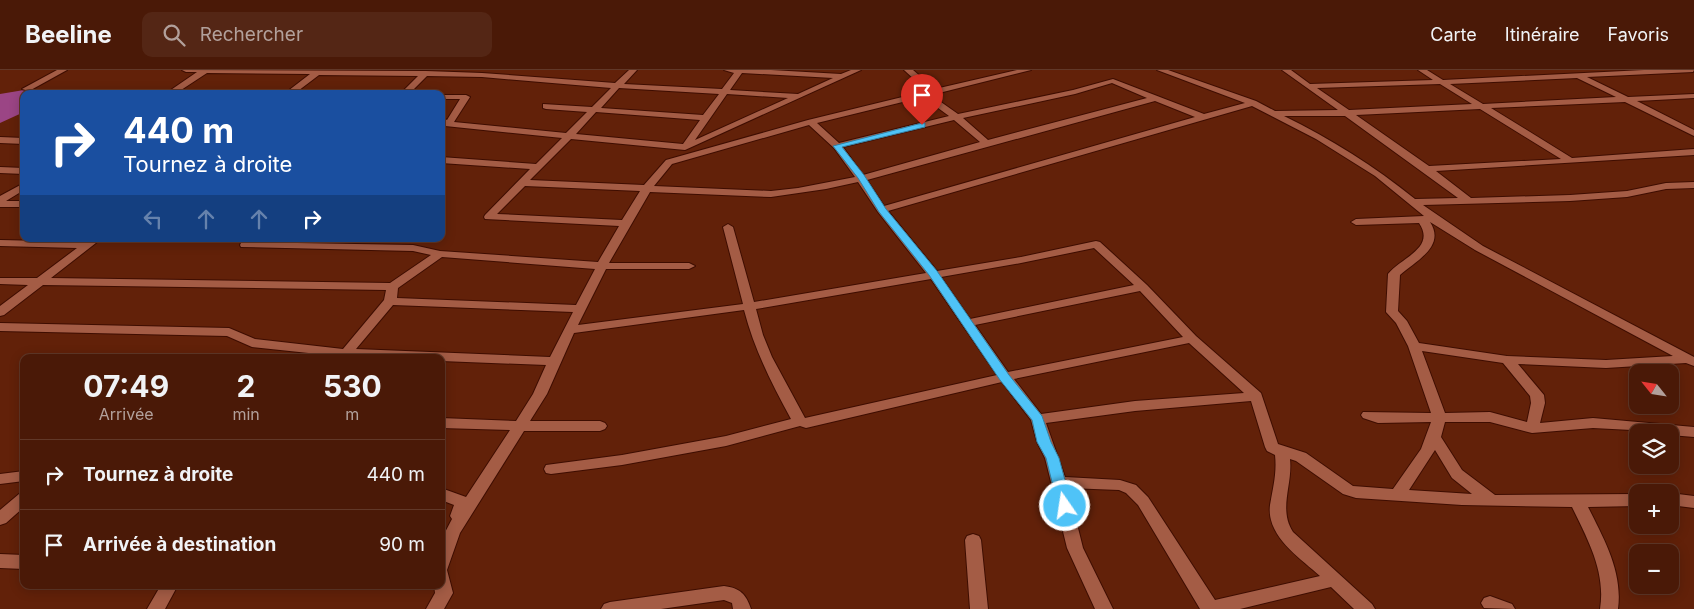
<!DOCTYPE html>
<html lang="fr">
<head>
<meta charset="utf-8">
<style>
  body { margin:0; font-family:Inter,sans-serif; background:#542615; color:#f1f3f6; height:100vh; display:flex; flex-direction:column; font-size:19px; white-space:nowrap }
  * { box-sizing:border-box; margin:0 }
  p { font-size:16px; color:#b2a09b }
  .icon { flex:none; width:28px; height:28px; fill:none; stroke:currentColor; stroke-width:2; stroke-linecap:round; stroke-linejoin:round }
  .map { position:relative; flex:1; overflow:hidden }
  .drawer { position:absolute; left:20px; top:284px; width:425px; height:235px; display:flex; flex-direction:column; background:#4a1907; border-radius:10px; box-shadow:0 2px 12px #0003,0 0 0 1px #613828 }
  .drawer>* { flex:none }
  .top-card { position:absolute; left:20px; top:20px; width:425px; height:152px; border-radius:10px; box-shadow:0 2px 12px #0003,0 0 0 1px #613828; background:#1a4fa0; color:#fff; overflow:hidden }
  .needle { width:32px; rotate:300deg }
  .tools { position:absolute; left:1629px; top:294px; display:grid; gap:10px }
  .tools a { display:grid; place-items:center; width:50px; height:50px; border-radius:10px; background:#4a1907; box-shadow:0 2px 12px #0003,0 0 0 1px #613828; font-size:25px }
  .pin { position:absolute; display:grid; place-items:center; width:42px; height:42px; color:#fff; margin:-51px -21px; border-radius:50% 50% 50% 0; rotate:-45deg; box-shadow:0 0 5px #0007 }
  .pin .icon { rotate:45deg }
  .me { position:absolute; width:55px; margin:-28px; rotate:347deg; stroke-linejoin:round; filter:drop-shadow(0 0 4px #0008) }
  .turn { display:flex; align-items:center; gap:18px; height:105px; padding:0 20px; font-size:22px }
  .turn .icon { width:65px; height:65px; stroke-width:2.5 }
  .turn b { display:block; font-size:35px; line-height:42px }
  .lanes { display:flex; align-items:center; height:48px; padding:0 20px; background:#0003; justify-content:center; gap:25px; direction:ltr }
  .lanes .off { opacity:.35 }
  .eta { display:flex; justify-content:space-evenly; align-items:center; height:85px; text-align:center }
  .eta b { font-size:30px; font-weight:700; line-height:35px }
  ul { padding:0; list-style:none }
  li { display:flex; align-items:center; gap:15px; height:70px; padding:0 20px; border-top:1px solid #613828 }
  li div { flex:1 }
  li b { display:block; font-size:19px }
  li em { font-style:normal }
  header { display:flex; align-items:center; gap:30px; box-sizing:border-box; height:70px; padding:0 25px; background:#4a1907; border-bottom:1px solid #613828 }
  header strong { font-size:24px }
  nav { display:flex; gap:28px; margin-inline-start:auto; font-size:18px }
  .search { width:350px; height:45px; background:#542615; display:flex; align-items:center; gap:12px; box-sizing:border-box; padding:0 18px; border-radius:10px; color:#b2a09b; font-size:19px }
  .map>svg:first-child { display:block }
  .forest { fill:#9b4585 }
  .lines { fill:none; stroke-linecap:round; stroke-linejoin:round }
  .street-casing { stroke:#3e0d00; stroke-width:2 }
  .street { fill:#a45c45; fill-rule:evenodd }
  .route { fill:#4fc3f7; stroke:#337fa1 }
</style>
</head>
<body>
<header>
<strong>Beeline</strong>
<div class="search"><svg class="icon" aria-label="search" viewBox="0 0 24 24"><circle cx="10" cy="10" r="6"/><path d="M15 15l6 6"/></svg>Rechercher</div>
<nav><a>Carte</a><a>Itinéraire</a><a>Favoris</a></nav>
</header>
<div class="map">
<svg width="1694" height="539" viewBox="0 0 1694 539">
  <rect width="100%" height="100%" fill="#622109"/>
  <path class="forest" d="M47,19L51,24H24V42L0,53V24L24,20Z"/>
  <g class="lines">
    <g class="street-casing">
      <path id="street" d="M57,0H67L29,21L22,19Z
        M182,0L426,1L482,3L615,13L629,0H637L624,14L722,19L734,3L724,0H771L841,4L851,0H861L685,80L571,69L530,110L644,115L666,90L808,50L927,21L904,0H913L935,19L1017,0H1031L931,25L958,44L1073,20L1113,9L1204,44L1245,33L1157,0H1168L1256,31L1275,41L1338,40L1282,0H1291L1310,14L1433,10L1418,0H1427L1443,10L1644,0H1694L1693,2L1587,7L1628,27L1694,24V28L1637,31L1694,60V66L1625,32L1491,38L1572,88L1694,79V85L1436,101L1471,128L1570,125L1627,121L1666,113L1694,112V118L1666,119L1627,127L1570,131L1423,135L1483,176L1694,287V296L1686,293L1606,298L1518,294L1544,325L1545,333L1540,353L1593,348L1694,357V367L1670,365V362L1593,358L1532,363L1490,352H1445L1441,367L1462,400L1495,425L1638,424V436L1588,437C1604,469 1623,502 1618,539H1600C1606,502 1588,470 1572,437L1462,435L1356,428L1343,424L1296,391L1290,389C1293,414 1278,439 1293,462L1372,534L1375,539H1354L1331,517L1240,539H1200L1138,435L1126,423L1119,420L1068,418L1083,478L1113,539H1095L1067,478L1051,412L1045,388L1037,372L1031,350L1002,312L806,358L800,356L726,376L622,395L551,404L546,403L544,399L546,395L622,385L726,366L791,349C772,314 754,279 744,240L574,263L547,324L530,351H600L605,353L607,356L605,359L600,361H524L460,463L447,500L453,523L444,539H426L435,523L434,515H441V470L452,449L450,446L454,435L441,430V418L466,427L510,360L441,358V348L516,351L533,324L546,295L441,291V288H336L337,286L252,277L227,266L0,261V253L229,258L255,269L343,279L384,230L386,220L43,215L4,245L0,246V236L28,215L0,214V208H37L77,178L0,176V170L86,172L90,169H101L51,208L390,213L431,185L413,181L241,177L240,175L241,173L245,172L413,175L440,181L598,192L619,156L485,149L484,147L485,145L530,99L441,93V87L536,94L562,68L445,56L441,54V47L447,50L460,29H441V25H466L470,27L454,52L566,63L587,42L546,39L543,38V34L592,37L611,18L482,7L427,6L409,24H400L418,6L319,5L294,24H284L310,4L207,3L175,24H165L197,2H186ZM742,3L833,8L798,24L730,20ZM1577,8L1616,27L1483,34L1450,14ZM1112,13L1147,28L988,70L963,48L1075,24ZM1440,14L1472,34L1349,40L1317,18ZM619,18L719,24L703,45L601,38ZM727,24L788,28L695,70ZM923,27L949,46L839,73L817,53ZM1155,31L1195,47L884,136L867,110ZM1252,36L1316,69L1375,106L1424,146L1356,149L1351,152L1356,155L1419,153C1436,178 1402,187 1388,204L1386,242L1396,253L1408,276L1431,343L1363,342L1361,345L1363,348L1378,353L1431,352L1421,379L1393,419L1353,416L1306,383L1278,374L1261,323L1196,266L1147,215L1100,172L1096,171L1021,187L937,201L888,141ZM1480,39L1561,89L1429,96L1356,45ZM596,42L700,50L683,74L576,64ZM1284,46H1345L1458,128L1415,129C1374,96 1331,69 1284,46ZM954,50L980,72L863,105L843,77ZM809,55L834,78L855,107L798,118L771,121L654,116L672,94ZM858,112L878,142L926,203L754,232L733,157L728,154L723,157L743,234L578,255L606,199H689L695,196L689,193H609L650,122L771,127L826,119ZM525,116L640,121L622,150L497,144ZM1430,152L1475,180L1673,286L1606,290L1507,286L1419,273L1407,251L1398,241L1400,205C1416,191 1446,176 1430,152ZM1094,178L1134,215L970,249L941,207L1021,193ZM442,187L595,199L576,235L397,228L398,218ZM931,209L997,305L805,348L772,287L763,265L756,239ZM1140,221L1183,267L1008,302L975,255ZM393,235L573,242L550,287L356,279ZM1189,273L1244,323L1135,331L1041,344L1014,309ZM1422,281L1503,293L1530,326L1531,333L1527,352L1490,342L1445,343ZM1251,331L1265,377L1267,381L1275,385C1277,403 1273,417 1270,435C1266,466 1300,488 1320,506L1215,530L1148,427L1136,415L1120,410L1065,407L1046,353L1135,341ZM1435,380L1452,408L1472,424L1409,420Z
        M0,67L24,68V74L0,73Z
        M0,97L24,98V104L0,103Z
        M24,113V120L6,131H24V137H0V126Z
        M24,401V411L0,414V404Z
        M24,422V437L6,453L0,455V440L19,424Z
        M1670,423L1694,426V438L1670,435Z
        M973,464L979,466L981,470L988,539H970L965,470L967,466Z
        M0,484L24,485V499L0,498Z
        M161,515H178L165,539H147Z
        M724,516C740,518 746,524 751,539H733L732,533L724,530L661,539H601L604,534L610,532Z
        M1490,526L1512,534L1515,539L1484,538L1481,533L1484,528Z"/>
    </g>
    <use href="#street" class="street"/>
  </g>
  <path class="route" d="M922,53H925V57L842,77L864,105L886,139L937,201L1009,305L1042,346L1051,372L1059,388L1072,436L1070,440L1065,442L1060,440L1058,436L1046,388L1037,372L1032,350L1000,310L929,205L879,142L858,108L833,76Z"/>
</svg>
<div class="tools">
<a><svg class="needle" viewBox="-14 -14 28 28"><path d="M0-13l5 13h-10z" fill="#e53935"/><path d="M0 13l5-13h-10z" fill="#b2a09b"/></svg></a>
<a><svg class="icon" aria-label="layers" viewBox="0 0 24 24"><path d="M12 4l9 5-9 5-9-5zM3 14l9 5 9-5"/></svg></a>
<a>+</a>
<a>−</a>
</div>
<div class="pin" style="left:922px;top:55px;background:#d93025"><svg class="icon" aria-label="arrive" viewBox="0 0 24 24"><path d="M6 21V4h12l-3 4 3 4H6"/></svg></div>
<svg class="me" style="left:1065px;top:436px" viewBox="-20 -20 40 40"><circle r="17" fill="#4fc3f7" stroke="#fff" stroke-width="3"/><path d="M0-11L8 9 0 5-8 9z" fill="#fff"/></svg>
<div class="top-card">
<div class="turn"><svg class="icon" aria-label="right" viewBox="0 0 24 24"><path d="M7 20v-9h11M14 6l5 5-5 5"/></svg><div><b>440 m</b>Tournez à droite</div></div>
<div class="lanes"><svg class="icon off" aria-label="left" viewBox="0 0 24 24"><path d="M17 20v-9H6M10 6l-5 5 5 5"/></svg><svg class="icon off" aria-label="ahead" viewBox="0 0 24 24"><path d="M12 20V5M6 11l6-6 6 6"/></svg><svg class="icon off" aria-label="ahead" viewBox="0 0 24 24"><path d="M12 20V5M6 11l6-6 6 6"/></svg><svg class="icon" aria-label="right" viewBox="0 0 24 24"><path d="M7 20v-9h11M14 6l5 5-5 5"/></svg></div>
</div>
<section class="drawer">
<div class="eta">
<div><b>07:49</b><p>Arrivée</p></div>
<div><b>2</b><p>min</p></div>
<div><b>530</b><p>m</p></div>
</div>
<ul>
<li><svg class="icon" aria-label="right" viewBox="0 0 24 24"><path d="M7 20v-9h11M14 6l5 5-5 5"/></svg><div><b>Tournez à droite</b></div><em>440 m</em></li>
<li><svg class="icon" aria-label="arrive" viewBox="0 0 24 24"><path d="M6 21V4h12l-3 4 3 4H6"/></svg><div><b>Arrivée à destination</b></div><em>90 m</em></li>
</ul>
</section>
</div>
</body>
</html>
